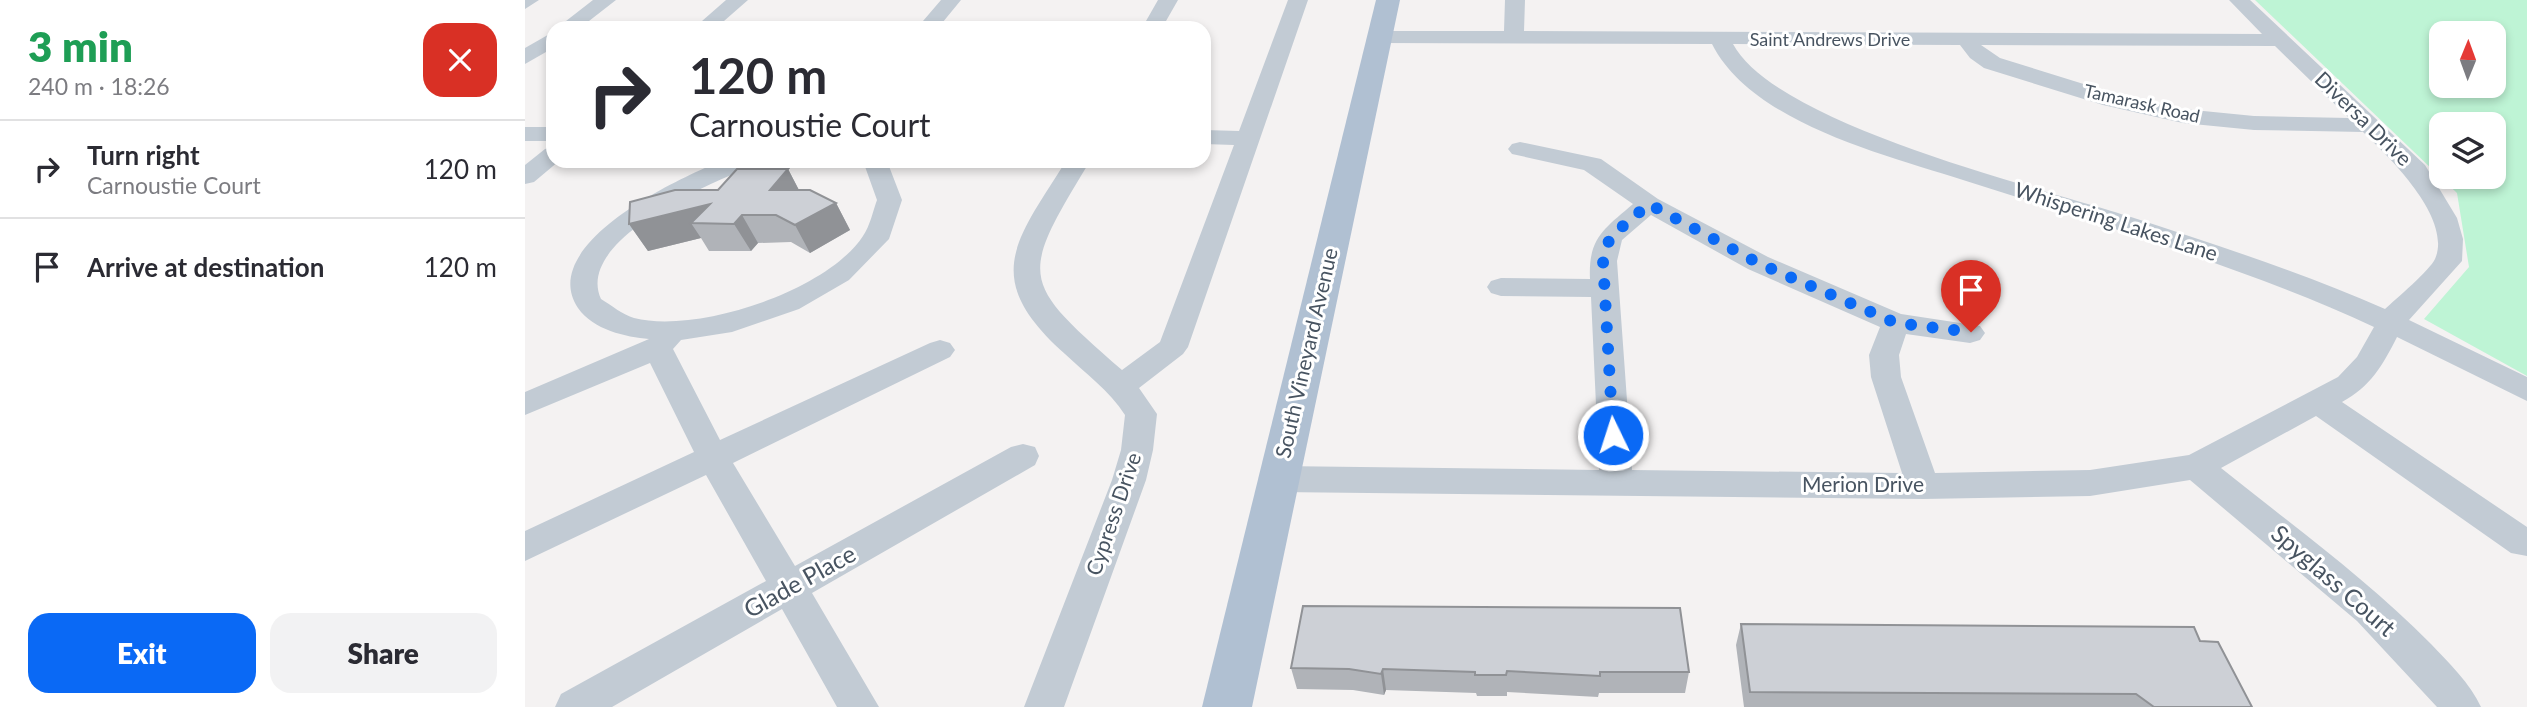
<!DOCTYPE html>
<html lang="en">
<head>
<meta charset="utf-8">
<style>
  body { margin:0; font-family:Lato,sans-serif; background:#f2f2f3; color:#2b2b33; height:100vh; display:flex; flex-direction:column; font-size:26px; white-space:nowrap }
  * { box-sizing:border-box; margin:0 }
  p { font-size:23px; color:#7c7c81 }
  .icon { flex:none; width:38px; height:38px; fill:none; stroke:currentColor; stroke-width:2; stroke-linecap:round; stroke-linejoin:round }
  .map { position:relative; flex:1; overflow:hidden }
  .sheet { display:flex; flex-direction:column; background:#fff; width:525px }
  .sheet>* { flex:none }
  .top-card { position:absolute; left:21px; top:21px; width:665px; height:147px; border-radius:21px; box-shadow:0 4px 10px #0003; background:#fff; color:#2b2b33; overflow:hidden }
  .needle { width:46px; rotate:1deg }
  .controls { position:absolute; left:1904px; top:21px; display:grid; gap:14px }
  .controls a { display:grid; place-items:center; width:77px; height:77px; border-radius:14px; background:#fff; box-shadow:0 4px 10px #0003; font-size:35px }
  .pin { position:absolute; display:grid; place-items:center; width:60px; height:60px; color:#fff; margin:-72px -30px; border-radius:50% 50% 50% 0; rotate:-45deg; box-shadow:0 0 7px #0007 }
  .pin .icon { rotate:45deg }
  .me { position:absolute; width:77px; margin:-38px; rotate:356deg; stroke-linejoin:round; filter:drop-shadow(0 0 5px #0008) }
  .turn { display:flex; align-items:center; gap:24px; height:147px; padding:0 28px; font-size:32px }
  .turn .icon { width:91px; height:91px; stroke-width:2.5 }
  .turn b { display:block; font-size:49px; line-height:60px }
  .round { display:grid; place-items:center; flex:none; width:74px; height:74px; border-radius:21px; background:#f2f2f3 }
  .head { display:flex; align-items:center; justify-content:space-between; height:119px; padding:0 28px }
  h1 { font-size:42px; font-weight:800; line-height:52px; color:#1e9e55 }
  .primary-button { display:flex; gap:14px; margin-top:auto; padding:14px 28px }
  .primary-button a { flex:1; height:80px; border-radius:21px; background:#0a69f5; color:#fff; font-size:28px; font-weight:800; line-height:80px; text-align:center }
  .primary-button a+a { background:#f2f2f3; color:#2b2b33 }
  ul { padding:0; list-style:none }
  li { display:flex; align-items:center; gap:21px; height:98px; padding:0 28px; border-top:2px solid #e1e1e2 }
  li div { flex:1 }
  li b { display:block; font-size:26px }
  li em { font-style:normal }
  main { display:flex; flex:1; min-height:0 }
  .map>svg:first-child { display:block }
  .green { fill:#bef4d5; fill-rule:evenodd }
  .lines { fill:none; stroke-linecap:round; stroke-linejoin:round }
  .minor { fill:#c2cbd4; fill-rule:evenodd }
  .major { fill:#b0c0d2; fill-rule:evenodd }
  .wall { fill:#b0b3b8 }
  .shaded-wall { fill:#909296 }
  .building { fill:#cdd0d6; stroke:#909296; stroke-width:2 }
  .route { stroke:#0a69f5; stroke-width:12; stroke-dasharray:0 21.6 }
  .labels { text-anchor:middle; stroke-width:6; stroke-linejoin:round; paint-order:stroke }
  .far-street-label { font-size:18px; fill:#485461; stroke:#fff }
  .street-label { font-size:21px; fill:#485461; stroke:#fff }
  .near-street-label { font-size:24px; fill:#485461; stroke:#fff }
</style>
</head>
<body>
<main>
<section class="sheet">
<div class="head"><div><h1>3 min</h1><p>240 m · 18:26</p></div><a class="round" style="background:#d93025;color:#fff"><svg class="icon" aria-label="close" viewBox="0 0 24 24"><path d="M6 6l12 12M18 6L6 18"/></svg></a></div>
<ul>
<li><svg class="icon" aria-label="right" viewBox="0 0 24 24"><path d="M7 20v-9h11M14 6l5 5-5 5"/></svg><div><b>Turn right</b><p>Carnoustie Court</p></div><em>120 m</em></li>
<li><svg class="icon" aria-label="arrive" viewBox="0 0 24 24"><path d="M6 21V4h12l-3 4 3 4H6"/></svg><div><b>Arrive at destination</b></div><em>120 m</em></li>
</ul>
<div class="primary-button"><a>Exit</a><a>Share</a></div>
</section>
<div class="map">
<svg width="2002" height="707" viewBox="0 0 2002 707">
  <rect width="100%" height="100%" fill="#f4f2f2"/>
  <path class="green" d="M1730,0H2002V376L1899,319L1944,267L1932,193ZM1916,33H1969V86H1916ZM1916,124H1969V177H1916Z"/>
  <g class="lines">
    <path class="minor" d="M0,0H14L0,9Z
      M68,0H91L55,28H32Z
      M201,0H223L191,28H169Z
      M416,0H436L413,28H392Z
      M633,0H653L637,28H617Z
      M763,0H783L663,347L658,354L614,388L632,414L628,450L621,480L539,707H499L587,480L596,450L600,415C584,390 561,374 540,354C455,278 490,242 541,161H565C494,278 494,280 597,370L635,342L709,145L679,144V130L714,131Z
      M980,0H1000L999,31L1737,34L1704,0H1725L1900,165L1932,218L1938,239L1937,261L1884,320L2002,377V401L1872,337C1858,365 1845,387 1817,402L2002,527V556L1986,553L1791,416L1696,468C1767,525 1842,579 1906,644C1924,663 1945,683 1956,707H1912L1832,621L1665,480L1565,496L1398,499L753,492L741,488L736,479L741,470L753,466L1074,470L1066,297L976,296L966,293L962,287L966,281L976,278L1065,279C1063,238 1079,229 1108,204L1059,170L987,154L983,149L987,144L995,142L1076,159L1133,199L1243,257L1376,314L1455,326L1460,333L1455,340L1445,343L1381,334L1374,355L1376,377L1410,473L1565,470L1664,455L1813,377L1832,357L1849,327C1765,288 1677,258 1590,229C1540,212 1489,196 1438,180C1360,155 1227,123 1187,44L854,43L844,37L854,31H979ZM1208,44L1435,45L1445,58L1459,68L1578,105L1658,123L1729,130L1838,132C1863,156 1928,218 1910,259C1905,270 1871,299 1860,309C1778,273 1692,245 1606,217C1516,188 1251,125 1208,44ZM1456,45L1750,46L1824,118L1729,116L1658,109L1594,95L1475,58ZM1126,215L1223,269L1355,327L1344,355L1346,377L1377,473L1107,470L1092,261L1097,240Z
      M28,32V48L0,64V48Z
      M0,127H28V141H0Z
      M28,147V161H34L9,182L0,184V165L20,149Z
      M197,161H231L228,166C187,182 49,240 76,299C86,305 98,315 109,318C172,334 302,291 338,236C345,226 348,211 352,200L338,161H362L377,200L364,239L324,280L274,309L207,332L156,340L148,349L195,440L405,343L415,340L425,343L430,350L425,357L208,463L270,566L486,447L498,444L510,447L514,456L510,465L287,593L354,707H312L257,609L87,707H30L36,694L241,581L181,475L0,561V531L169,452L125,363L0,415V392L124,339C101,337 68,330 53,308C11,245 153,178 197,161Z"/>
    <path class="major" d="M851,0H875L727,707H677Z"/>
  </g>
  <path class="wall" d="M263,169L274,190L311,203L325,230L285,253L266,242L233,243L226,251H184L176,238L123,251L104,224L193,190Z
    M1216,624L1675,641L1727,707H1219L1211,645Z
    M766,668L1164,672L1160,693H1074L1073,697L982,692V696H952L951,693L861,690L859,695L828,690L772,689Z"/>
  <path class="shaded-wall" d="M263,169L277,196L245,190Z
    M311,203L325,230L285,253L270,225Z
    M185,204L166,223L176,238L123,251L104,224Z
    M217,215L233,243L226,251L209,224Z
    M858,669L861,690L859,695L856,674Z"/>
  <path class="building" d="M212,169H263L245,190H285L311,203L270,225L251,215H217L209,224L166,223L185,204L104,224L105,202L150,190H193Z
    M778,606L1155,608L1164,672H1075V676L982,671L981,675H950V672L858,669L856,674L824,669L766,668Z
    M1216,624L1669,627L1675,641L1693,642L1727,707H1629L1611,694L1225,692Z"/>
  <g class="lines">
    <path class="route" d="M1088,435L1078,261L1085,237L1124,204L1233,263L1371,323L1446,332"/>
  </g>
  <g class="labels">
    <g class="far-street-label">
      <text x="1305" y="46">Saint Andrews Drive</text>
      <text transform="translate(1617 104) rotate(13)" y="6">Tamarask Road</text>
    </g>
    <g class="street-label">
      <text transform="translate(1838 119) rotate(44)" y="7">Diversa Drive</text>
      <text transform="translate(1591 222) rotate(18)" y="7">Whispering Lakes Lane</text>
      <text transform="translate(782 353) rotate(-77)" y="7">South Vineyard Avenue</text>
      <text x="1338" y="492">Merion Drive</text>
      <text transform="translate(589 514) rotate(-71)" y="7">Cypress Drive</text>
    </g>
    <g class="near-street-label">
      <text transform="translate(1808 581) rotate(41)" y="8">Spyglass Court</text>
      <text transform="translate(275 582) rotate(-29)" y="8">Glade Place</text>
    </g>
  </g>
</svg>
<div class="controls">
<a><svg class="needle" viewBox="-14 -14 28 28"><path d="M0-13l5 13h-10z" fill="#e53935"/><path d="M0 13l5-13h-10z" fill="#7c7c81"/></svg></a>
<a><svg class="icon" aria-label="layers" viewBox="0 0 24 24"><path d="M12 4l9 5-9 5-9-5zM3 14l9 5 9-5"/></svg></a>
</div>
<div class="pin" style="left:1446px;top:332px;background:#d93025"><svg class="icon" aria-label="arrive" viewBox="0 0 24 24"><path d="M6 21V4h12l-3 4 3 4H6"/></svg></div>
<svg class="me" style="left:1088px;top:435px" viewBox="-20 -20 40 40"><circle r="17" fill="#0a69f5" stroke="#fff" stroke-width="3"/><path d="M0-11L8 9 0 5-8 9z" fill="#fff"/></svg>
<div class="top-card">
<div class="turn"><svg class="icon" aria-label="right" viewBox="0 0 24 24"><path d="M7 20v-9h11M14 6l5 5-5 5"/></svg><div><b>120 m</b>Carnoustie Court</div></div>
</div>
</div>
</main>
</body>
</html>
